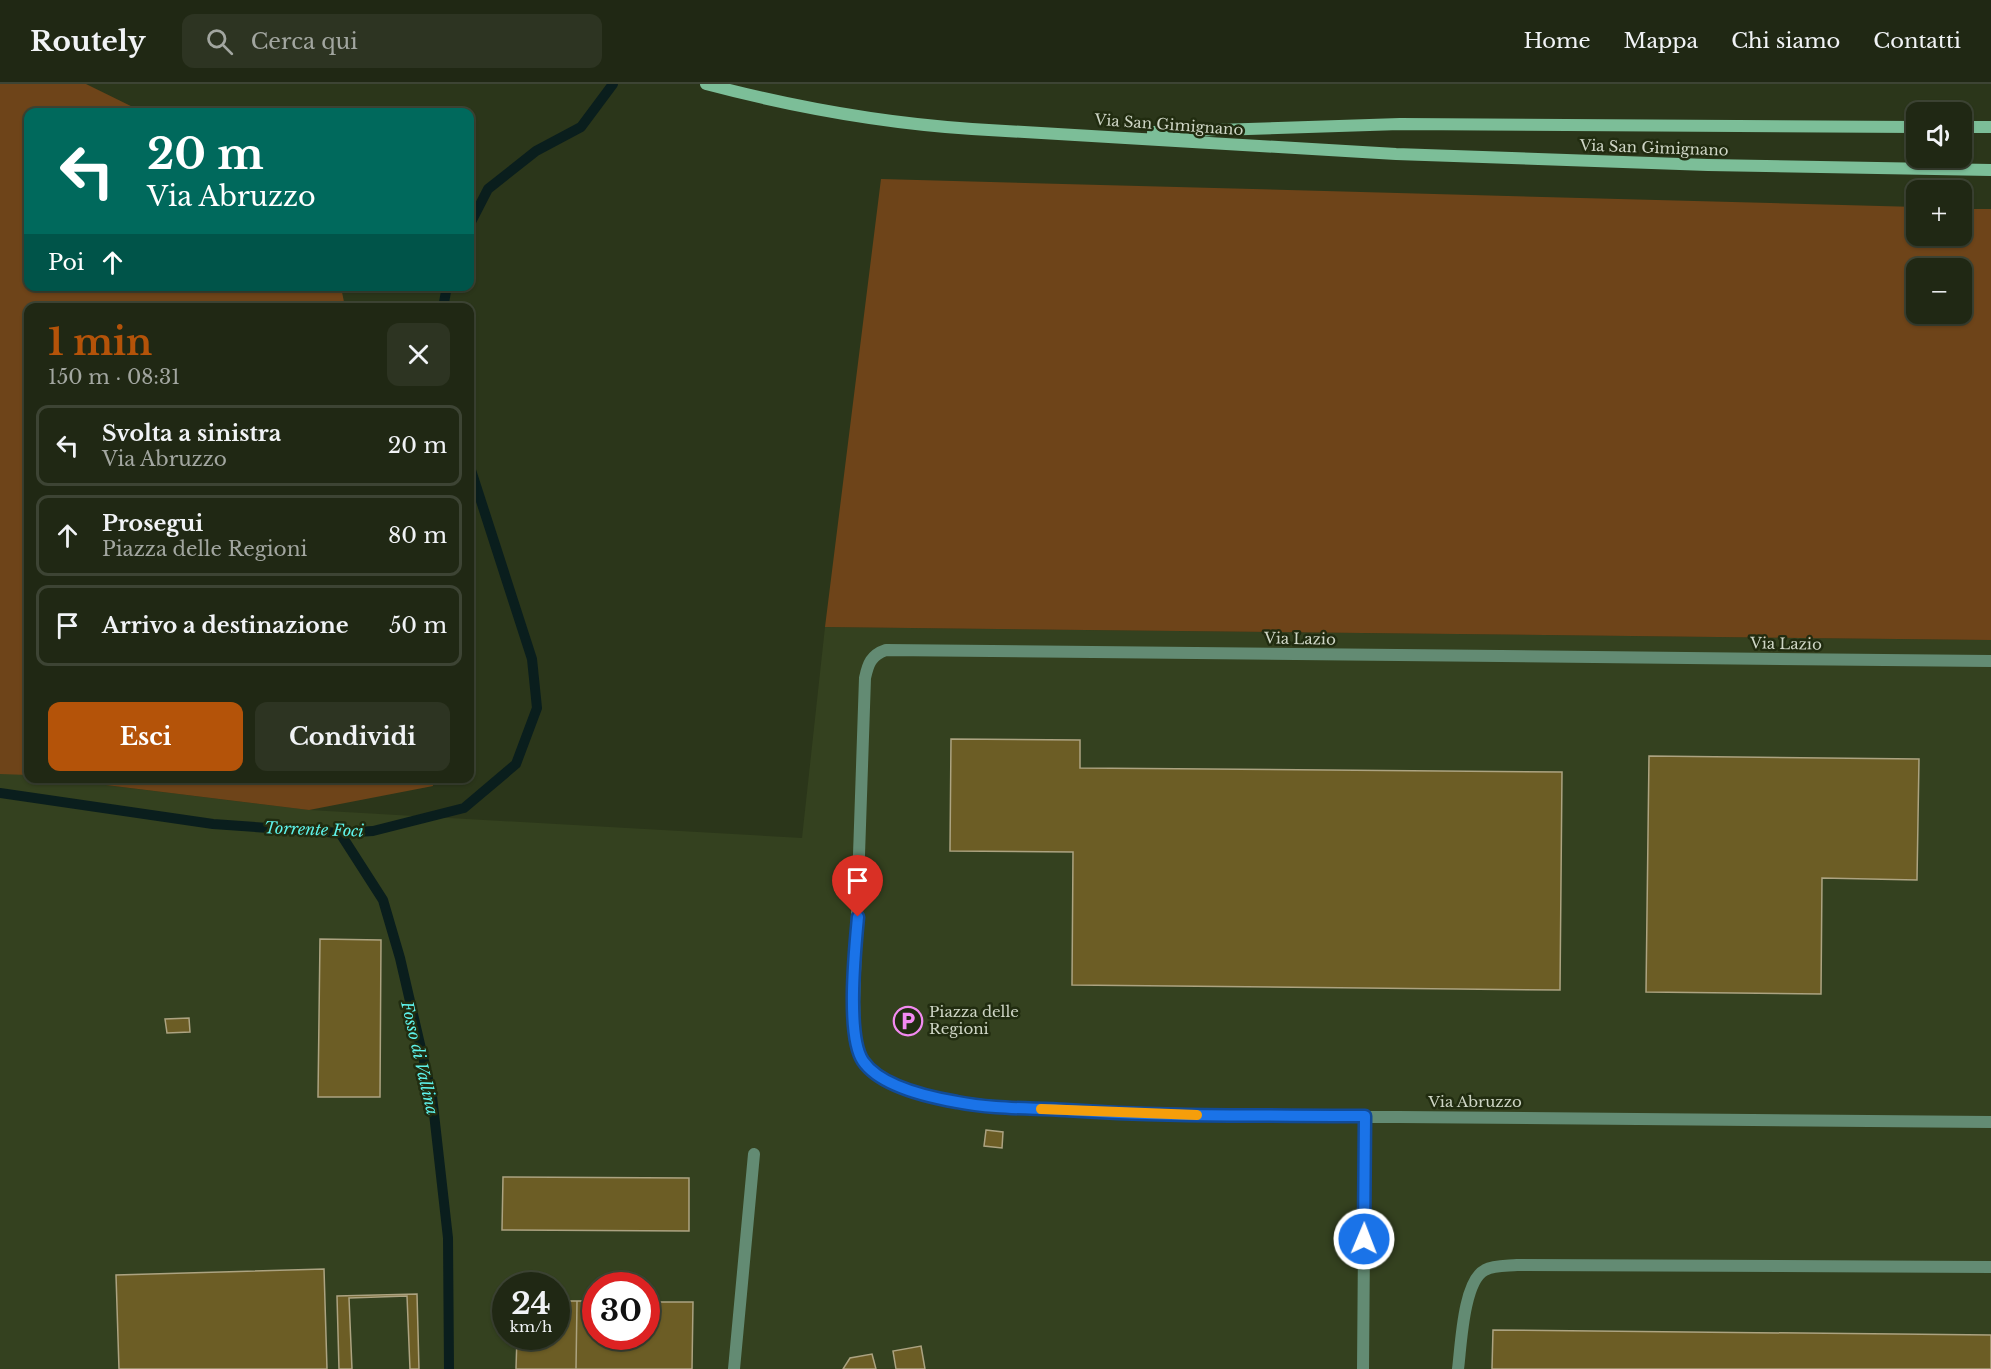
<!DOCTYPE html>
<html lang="it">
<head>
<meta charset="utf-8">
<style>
  body { margin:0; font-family:"Libre Baskerville",serif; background:#2d3422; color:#f1f3f6; height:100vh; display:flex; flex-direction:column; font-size:22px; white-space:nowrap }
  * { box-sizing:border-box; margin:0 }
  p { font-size:20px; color:#a2a6a0 }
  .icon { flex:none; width:33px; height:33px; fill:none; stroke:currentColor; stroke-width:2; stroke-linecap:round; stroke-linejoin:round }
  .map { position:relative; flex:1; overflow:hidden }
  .panel { position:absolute; left:24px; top:219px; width:450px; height:480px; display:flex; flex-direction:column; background:#202814; border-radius:12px; box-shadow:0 2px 4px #0004,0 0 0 2px #3d4434 }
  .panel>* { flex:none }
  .hud { position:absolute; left:24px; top:24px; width:450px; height:183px; border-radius:12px; box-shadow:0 2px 4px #0004,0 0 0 2px #3d4434; background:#00695c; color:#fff; overflow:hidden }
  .controls { position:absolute; left:1906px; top:18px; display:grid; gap:12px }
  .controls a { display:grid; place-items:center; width:66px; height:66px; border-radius:12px; background:#202814; box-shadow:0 2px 4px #0004,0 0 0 2px #3d4434; font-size:30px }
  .speed { position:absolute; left:492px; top:1188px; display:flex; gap:12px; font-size:30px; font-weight:700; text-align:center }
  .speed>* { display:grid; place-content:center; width:78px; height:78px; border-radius:50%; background:#202814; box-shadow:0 2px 4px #0004,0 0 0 2px #3d4434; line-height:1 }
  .speed small { font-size:15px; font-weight:400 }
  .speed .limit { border:9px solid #d22; background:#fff; color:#111 }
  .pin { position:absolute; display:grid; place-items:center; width:51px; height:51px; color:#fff; margin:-62px -26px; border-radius:50% 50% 50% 0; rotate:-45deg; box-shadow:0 0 6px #0007 }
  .pin .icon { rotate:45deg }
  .me { position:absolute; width:66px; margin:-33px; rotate:1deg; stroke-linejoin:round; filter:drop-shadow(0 0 4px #0008) }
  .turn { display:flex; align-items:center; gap:21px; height:126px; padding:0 24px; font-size:27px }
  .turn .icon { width:78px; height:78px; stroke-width:2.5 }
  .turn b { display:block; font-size:42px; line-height:51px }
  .then { display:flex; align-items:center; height:57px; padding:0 24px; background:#0003; gap:12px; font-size:22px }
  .round { display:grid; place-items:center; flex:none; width:63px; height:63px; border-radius:12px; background:#2d3422 }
  .summary { display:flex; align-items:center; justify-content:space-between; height:102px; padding:0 24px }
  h1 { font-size:36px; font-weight:800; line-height:45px; color:#b45309 }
  .primary-button { display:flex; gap:12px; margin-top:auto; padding:12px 24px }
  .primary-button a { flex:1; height:69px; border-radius:12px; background:#b45309; color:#fff; font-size:24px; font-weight:800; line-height:69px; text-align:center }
  .primary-button a+a { background:#2d3422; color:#f1f3f6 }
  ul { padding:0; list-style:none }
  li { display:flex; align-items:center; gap:18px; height:81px; margin:0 12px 9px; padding:0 12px; border:3px solid #3d4434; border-radius:12px }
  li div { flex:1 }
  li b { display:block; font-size:22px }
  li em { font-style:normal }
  header { display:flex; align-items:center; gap:36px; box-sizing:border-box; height:84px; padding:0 30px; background:#202814; border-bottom:2px solid #3d4434 }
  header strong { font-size:28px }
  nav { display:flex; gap:33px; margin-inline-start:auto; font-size:21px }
  .search { width:420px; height:54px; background:#2d3422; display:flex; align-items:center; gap:15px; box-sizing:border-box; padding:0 21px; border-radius:12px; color:#a2a6a0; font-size:22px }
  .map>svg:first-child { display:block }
  .built { fill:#34411f; fill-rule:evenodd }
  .green { fill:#6e4419; fill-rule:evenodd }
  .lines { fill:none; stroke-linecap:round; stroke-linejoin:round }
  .stream { stroke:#0a1e1d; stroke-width:10 }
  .building { fill:#6c5d25; stroke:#aca381; stroke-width:1.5 }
  .lane { stroke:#638b73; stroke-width:12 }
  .street { stroke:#638b73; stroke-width:12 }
  .secondary { stroke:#7cbe98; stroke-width:12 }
  .route-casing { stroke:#114b97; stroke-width:15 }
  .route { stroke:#1a73e8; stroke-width:10 }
  .slow { stroke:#f59e0b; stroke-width:10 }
  .labels { text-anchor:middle; stroke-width:5; stroke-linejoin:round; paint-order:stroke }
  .street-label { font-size:15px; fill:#ced5c5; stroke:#212c10 }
  .poi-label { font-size:15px; fill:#ced5c5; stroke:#212c10; text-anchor:start }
  .water-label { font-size:16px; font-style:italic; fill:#5ef3eb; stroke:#212c10 }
</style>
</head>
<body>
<header>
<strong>Routely</strong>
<div class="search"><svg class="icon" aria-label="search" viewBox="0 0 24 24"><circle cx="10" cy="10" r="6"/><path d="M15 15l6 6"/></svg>Cerca qui</div>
<nav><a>Home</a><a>Mappa</a><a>Chi siamo</a><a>Contatti</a></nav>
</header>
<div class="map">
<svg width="1991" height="1285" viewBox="0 0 1991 1285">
  <rect width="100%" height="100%" fill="#2b361a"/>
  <path class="built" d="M825,543L1991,556V1285H0V690L10,689L28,691V694L57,695L310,726L802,754ZM506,1202H556V1252H506ZM596,1202H646V1252H596Z"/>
  <path class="green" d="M0,0H86L143,28H28V202L341,203L345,223L28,224V691L0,690Z
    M881,95L1917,123V152H1962V125H1991V556L825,543ZM1917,184H1962V230H1917Z
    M432,694L433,702L309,726L57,695Z"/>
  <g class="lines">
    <path class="stream" d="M470,140L488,105L536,67L581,43L613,0
      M443,224L447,202
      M0,709L213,740L340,749L373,747L464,724L516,680L537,624L532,575L470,383
      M340,749L383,816L400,874L432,1012L448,1154L449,1285"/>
  </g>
  <path class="building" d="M951,655L1080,656V684L1562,688L1560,906L1072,901L1073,768L950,767Z
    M1649,672L1919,675L1917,796L1822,794L1821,910L1646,908Z
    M320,855L381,856L380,1013H318Z
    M189,934L190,948L167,949L165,935Z
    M986,1046L1003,1048L1002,1064L984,1062Z
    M503,1093L689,1094V1147L502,1146Z
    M324,1185L327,1285H119L116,1191Z
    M417,1210L419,1285H410L407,1212L349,1214L352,1285H339L337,1212Z
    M556,1217H577L576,1285H516L517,1252H556Z
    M577,1217H596V1252H646V1218H693L692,1285H576Z
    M1493,1246L1991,1251V1285H1492Z
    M921,1262L925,1285H896L893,1267Z
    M872,1270L876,1285H843L850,1274Z"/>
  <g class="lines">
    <path class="lane" d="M734,1285L754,1070
      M1458,1285C1461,1263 1463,1197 1485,1186C1494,1181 1507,1182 1517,1181L1991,1183"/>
    <path class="street" d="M1991,577L886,566C871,571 868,580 865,594L854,918C855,936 852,960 863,976C893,1022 1006,1023 1056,1026C1092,1028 1129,1029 1165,1031L1991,1038
      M1363,1285L1365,1032"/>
    <path class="secondary" d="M706,0C793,23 882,39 972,45L1396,70L1708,81L1991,86
      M1962,43H1991
      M1153,48L1400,40L1917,43"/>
  </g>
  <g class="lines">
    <g class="route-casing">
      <path id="route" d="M858,833C855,865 846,952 863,977C880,1002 928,1013 957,1018C992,1025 1029,1024 1065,1026C1165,1033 1265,1031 1365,1032L1364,1155"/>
    </g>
    <use href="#route" class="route"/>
    <path class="slow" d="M1041,1025L1197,1031"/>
  </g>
  <defs>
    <g id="parking-ring" transform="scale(1.5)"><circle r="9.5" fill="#212c10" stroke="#f38af1" stroke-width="1.5"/><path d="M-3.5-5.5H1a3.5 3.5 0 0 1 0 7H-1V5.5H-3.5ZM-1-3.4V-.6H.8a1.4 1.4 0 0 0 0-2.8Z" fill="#f38af1"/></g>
  </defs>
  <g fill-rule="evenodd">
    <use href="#parking-ring" x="908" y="937"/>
  </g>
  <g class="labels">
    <g class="street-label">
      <text transform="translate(1169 41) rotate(4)" y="5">Via San Gimignano</text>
      <text transform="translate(1654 64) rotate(2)" y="5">Via San Gimignano</text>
      <text transform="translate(1300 555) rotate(1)" y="5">Via Lazio</text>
      <text transform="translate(1786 560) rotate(1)" y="5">Via Lazio</text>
      <text x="1475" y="1023">Via Abruzzo</text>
    </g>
    <g class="poi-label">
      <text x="929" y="933">Piazza delle<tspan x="929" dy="17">Regioni</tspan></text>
    </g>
    <g class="water-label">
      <text transform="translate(314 745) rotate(2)" y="6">Torrente Foci</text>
      <text transform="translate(420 974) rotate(77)" y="6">Fosso di Vallina</text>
    </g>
  </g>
</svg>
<div class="controls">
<a><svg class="icon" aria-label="sound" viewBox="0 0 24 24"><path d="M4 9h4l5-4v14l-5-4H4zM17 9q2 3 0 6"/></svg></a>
<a>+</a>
<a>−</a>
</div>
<div class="speed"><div>24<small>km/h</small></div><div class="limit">30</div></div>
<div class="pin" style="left:858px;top:833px;background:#d93025"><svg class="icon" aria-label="arrive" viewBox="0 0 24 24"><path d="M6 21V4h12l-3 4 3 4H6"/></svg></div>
<svg class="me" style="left:1364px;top:1155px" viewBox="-20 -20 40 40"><circle r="17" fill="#1a73e8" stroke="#fff" stroke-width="3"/><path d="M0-11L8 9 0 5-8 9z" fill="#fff"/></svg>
<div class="hud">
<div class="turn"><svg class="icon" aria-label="left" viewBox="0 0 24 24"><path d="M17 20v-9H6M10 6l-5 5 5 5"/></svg><div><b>20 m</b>Via Abruzzo</div></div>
<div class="then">Poi<svg class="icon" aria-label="ahead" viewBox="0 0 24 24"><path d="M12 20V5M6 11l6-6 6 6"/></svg></div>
</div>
<section class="panel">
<div class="summary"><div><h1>1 min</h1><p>150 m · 08:31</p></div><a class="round"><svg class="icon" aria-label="close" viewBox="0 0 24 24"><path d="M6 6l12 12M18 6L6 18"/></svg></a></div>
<ul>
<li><svg class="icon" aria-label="left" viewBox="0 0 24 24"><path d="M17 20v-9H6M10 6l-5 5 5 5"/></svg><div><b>Svolta a sinistra</b><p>Via Abruzzo</p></div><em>20 m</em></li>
<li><svg class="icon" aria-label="ahead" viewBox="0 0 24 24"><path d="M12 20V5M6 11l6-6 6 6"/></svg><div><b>Prosegui</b><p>Piazza delle Regioni</p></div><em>80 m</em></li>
<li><svg class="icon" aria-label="arrive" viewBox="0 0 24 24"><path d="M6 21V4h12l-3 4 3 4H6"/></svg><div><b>Arrivo a destinazione</b></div><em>50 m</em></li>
</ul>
<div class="primary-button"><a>Esci</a><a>Condividi</a></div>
</section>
</div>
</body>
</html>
